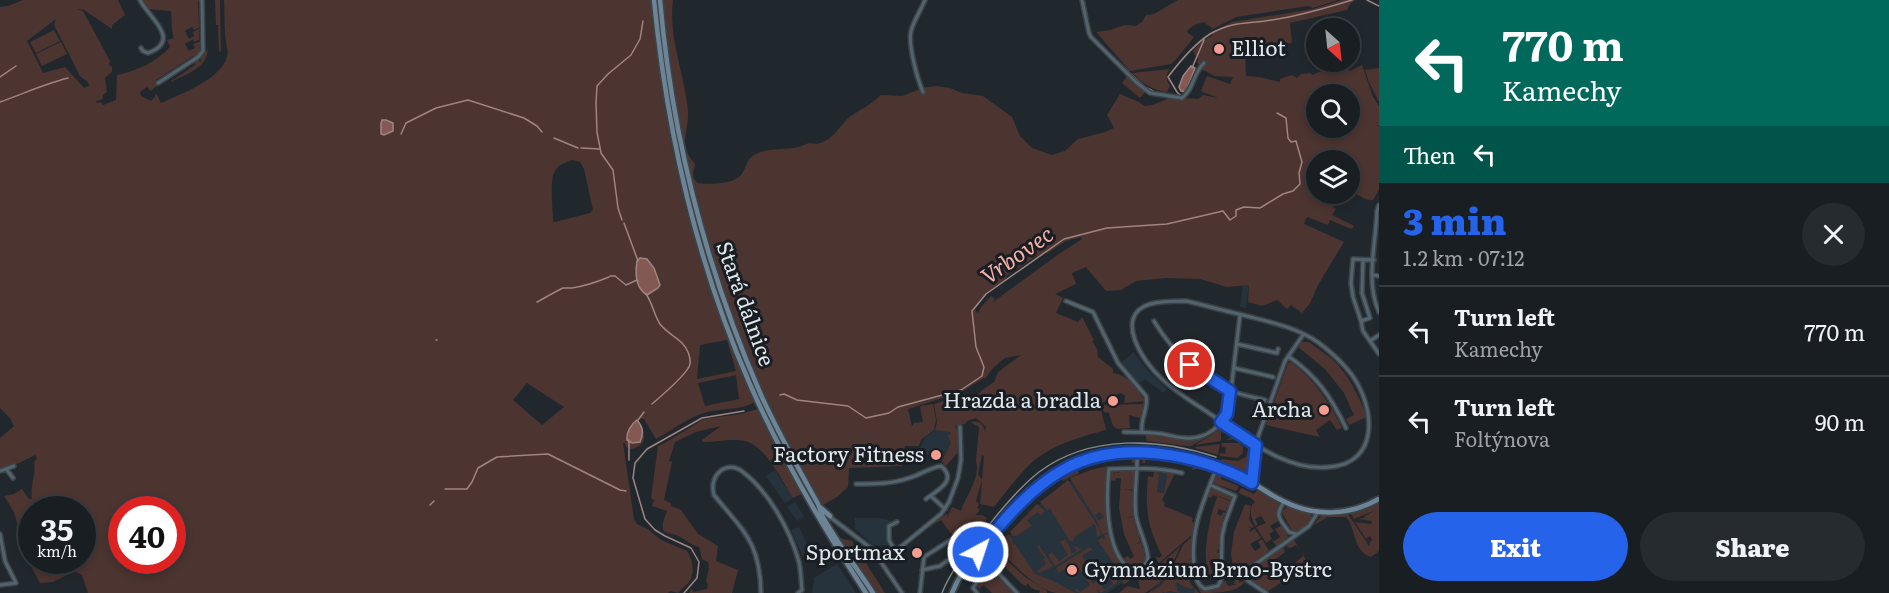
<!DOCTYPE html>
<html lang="en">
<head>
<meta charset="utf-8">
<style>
  body { margin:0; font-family:Literata,serif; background:#262b2f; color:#f1f3f6; height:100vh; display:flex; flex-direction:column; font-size:22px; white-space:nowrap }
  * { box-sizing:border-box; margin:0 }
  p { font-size:20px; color:#9fa2a5 }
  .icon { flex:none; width:33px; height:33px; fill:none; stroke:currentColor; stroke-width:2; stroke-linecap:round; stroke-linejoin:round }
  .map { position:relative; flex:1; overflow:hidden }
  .side { display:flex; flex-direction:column; background:#191e22; width:510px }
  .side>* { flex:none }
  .banner { background:#00695c; color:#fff; overflow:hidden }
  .needle { width:39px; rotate:153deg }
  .controls { position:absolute; left:1306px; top:18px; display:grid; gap:12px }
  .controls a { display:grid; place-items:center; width:54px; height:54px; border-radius:50%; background:#191e22; box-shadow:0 3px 9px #0003,0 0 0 2px #373c40; font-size:30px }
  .speed { position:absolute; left:18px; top:496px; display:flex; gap:12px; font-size:30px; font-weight:700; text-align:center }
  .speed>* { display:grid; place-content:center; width:78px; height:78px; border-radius:50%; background:#191e22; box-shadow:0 3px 9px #0003,0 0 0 2px #373c40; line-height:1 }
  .speed small { font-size:15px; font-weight:400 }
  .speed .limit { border:9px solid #d22; background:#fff; color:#111 }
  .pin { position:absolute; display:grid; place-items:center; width:51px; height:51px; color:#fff; margin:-26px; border:3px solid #fff; border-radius:50%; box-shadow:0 2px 6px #0007 }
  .me { position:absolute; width:66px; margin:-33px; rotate:40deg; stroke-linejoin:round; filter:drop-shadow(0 0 4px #0008) }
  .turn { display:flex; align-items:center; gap:21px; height:126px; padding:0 24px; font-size:27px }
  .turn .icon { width:78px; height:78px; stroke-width:2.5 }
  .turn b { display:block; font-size:42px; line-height:51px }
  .then { display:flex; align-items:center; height:57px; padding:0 24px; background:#0003; gap:12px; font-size:22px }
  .round { display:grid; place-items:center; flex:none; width:63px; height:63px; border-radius:32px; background:#262b2f }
  .overview { display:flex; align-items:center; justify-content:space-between; height:102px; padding:0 24px }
  h1 { font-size:36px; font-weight:800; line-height:45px; color:#2563eb }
  .cta { display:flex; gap:12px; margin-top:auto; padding:12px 24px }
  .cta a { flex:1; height:69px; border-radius:36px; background:#2563eb; color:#fff; font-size:24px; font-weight:800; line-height:69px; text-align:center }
  .cta a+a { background:#262b2f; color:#f1f3f6 }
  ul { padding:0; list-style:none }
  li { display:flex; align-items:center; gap:18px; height:90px; padding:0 24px; border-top:2px solid #373c40 }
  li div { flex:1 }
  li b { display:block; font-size:22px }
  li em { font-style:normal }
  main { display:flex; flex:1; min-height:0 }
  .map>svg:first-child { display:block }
  .built { fill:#26323c }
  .green { fill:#4c3430; fill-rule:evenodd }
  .water { fill:#845953; stroke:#a08480; stroke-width:1.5 }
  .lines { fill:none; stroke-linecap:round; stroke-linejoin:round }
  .stream { stroke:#a08480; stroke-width:1.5 }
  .street-casing { stroke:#3c4347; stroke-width:6 }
  .secondary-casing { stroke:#3c4347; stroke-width:8 }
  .street { stroke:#53636e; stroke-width:3 }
  .secondary { stroke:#6c8496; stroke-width:4.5 }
  .tram { stroke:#81878b; stroke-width:1.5 }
  .route-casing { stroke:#184099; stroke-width:15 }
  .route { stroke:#2563eb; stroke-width:10 }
  .poi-dot { fill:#f59d90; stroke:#181e24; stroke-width:2 }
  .labels { text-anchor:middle; stroke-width:6; stroke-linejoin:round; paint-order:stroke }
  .poi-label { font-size:21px; fill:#e2e7ea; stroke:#181e24; text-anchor:end }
  .street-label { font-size:21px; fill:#e2e7ea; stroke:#181e24 }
  .water-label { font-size:22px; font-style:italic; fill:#f9b0a5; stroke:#181e24 }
</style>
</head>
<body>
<main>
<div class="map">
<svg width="1379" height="593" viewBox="0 0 1379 593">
  <rect width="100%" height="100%" fill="#21282d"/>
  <path class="built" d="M1249,285L1246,308L1240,307L1243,286Z
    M1133,352L1149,372L1167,389L1163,393L1145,379L1138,384L1120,364Z
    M955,427L948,465L919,450L925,438L935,430Z
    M775,470L793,498L785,503L766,476Z
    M1159,472L1167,474L1164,493L1156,492Z
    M1080,477L1105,508L1109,533L1116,552L1121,564L1131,577L1107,593H1068L1037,581L1006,539L1039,505L1067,483Z
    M795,502L804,516L797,521L787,507Z
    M855,518H881L891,521L892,540L889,545H873L855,529Z
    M799,527L811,553L803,557L791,530Z
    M837,564L856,593H812L814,578Z
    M1171,571L1191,579L1190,583L1199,593H1148L1161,583Z"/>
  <path class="green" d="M23,0H118L125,15L112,25V29L84,10L76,9L83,11L110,61L109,65L112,67V72L105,78L107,92L103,95V99L96,101L97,103L101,102L103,105L116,100L117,75C137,71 156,62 170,47L167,40L174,38C171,30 172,20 171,11L148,9L141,0H202L198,1L199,28L194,30L192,27L195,25L185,31L189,39L194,36L193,32L199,29V40L194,42L193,39L195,38L185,44L189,51L195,48L193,44L202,41L201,51L196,57L193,56L156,80L158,85L151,91L147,87L140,92L141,96L151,101L154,98L156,93L161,103C181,94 222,79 227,56C229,51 226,47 226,42C224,29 225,14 224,0H651C658,73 669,146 688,216C705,280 729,341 755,402C741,410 723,408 707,412C689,417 672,430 656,439L644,419H637C644,430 651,445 631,449L626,447L625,443H623L634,519L637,524L649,530L661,540L687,551C692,559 696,573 689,582C686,586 681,589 678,593L670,591L668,593H88L82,575L75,571L53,582L40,583L21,548L22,541L14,512L4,496L14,494L22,489L29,499H32C30,485 36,476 34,462L37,458L35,455L19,463L0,470V438L14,426L10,418L0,408V7L8,6ZM56,19L54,25L80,76L88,82L89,86L84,88L65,67L43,73L27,41ZM572,160L580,162L584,169L593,210L590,213L555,222L553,221C553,209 549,180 555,171C559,164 565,163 572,160ZM727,340L736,371L697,379L700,345ZM736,375L739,399L705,406L698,383ZM527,383L564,407L542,425L513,400ZM32,510H82V561H32ZM122,510H172V561H122Z
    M215,0H220L221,52L219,51L218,25H216Z
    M662,0H673C668,39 685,74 688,111C689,135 677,143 695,164C694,172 690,177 698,183C709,185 734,184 741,175C749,164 745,157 761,152C773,148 786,150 798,147C801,147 803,145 806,144C811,142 815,145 820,143C835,139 839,125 851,116C861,109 872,104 881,95L902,96L923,88L936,86L950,88L962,93L983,96L1012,117L1020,136L1032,148L1052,155L1065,151L1078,139L1105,132L1114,128L1107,115L1120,94L1139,102L1144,106L1152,105L1170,98L1179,100L1185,98L1198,99L1203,95L1218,98L1201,91L1207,76L1230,84L1233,77L1215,76L1203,70L1197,62L1198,59L1193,51L1201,42L1213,35L1212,32L1232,22L1313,9L1342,0H1356L1350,4L1347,10L1290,23L1292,43L1245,48L1246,76L1259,77L1280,82V79L1292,75L1297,78L1301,74L1310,73L1313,75C1321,69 1337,71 1348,69L1350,71L1362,65L1373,97L1379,106V125L1376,126H1379V190L1373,200C1365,201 1353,193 1350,185C1348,179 1350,167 1350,160H1317V194H1333L1331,198L1338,201L1333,207L1336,209L1332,215L1354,226L1351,229L1330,220L1328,225L1307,217L1304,224L1344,242L1318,285L1310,303L1302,313L1291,305L1287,309L1277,300L1262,306L1248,302L1249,285L1227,287L1200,279L1166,278L1136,281L1121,290L1106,291L1086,267L1072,273L1076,284L1055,294L1063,298L1056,313L1078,322L1082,317L1094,340L1092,341L1097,349L1098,357L1113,369V373C1128,375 1137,389 1145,401L1124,403L1125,395L1120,393L1104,402L1097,403L1100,405L1106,430C1080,437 1051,445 1030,464C1017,477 1006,492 994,507L980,504L984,456L982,455L978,474L982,480L976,501L979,504L977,508L980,509L976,515H982L987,518L985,524L962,548L961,547L964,543L954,533L952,535L941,520L931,526L932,529L929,526L948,513L947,518L952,507L961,511C966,495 981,478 976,461L979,427L970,422C979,420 984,424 985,432L986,427L976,418L967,421L965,424L955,426L959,433V451L945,467L942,461L951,443L947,435L951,434L950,432L935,430L937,422L934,404L959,396L971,402L982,390L994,382L998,372L1021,355L1005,358L992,369L985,379L984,378L961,392L908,409L912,426L914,423L923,422L920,406L933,404L936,420L934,430L921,440L919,446H905L901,458L902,466L849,468L848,487L837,497L821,506C758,395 713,278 684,154C672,103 667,51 662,0ZM1340,86L1350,94L1351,104L1350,128H1317V94H1329L1331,89L1335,91L1337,90L1340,91ZM1081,237L1082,239L1056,256L993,302L995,299L991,296L981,307L978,313L975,310C980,302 987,292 995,287C1000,284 1003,283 1007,278L1006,276L1035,257L1049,252L1066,241Z
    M1178,0H1338L1313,8L1308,6L1236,17L1213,29L1204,22L1194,25L1187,31L1188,33L1194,37L1178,57L1171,64L1130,71L1096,32L1110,30L1125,25L1136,26L1142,22L1146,15L1154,14Z
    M54,30L60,41L36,53L30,42Z
    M61,42L67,54L42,66L36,54Z
    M208,48C208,68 186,74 171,82V81L195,65L194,62L198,59L200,62L201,61L200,58L205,51L207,52Z
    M1379,68V102L1369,82L1365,70Z
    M1170,69C1165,76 1166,80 1170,86L1167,92C1151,90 1143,83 1132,73Z
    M1127,76L1146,91L1140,98L1122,83Z
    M689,198L721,300L740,350L739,351L706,259Z
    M1302,342H1309C1316,348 1325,353 1332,359C1349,374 1359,397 1367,417L1349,425L1346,419L1354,415L1344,393L1325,369L1298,347Z
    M741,356H742L771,422L817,508L815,509L777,437Z
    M1291,362C1314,379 1329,402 1342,428L1337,430L1330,420L1316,430L1320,437L1266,425L1288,363Z
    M1144,404L1140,418L1129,415L1130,428L1117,429L1113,426L1109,413L1104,412L1102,407L1104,405Z
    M758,409L801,494L793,498C782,481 766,446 745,441C734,438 715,442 703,442L702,440L721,426L696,432L675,442L669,461L672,462L664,500L671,503V506L681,510L698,534L718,546L716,561L738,570L732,593H689L691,589L694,592L707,589L708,585L706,581L709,568L708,562L702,559L699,547C690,545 684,538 676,535C670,533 668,535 663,530V522L667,511L652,506L654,500L651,498L658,446L663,444L704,419L740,414Z
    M1221,427V441L1195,445L1210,436Z
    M1145,434L1188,441L1209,436L1191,446H1186L1147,441Z
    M1237,434C1259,449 1253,449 1253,474L1251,477C1239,474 1226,469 1220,459L1238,461L1246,457L1248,450L1245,442L1237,439L1226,440Z
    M1222,443H1239L1243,447V453L1237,458L1220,456V453L1225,454L1226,448L1221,446Z
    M1220,444L1218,455L1195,448V447Z
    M1144,445L1190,452L1189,456L1143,450L1141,447Z
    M1133,455L1136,458V463H1132V457C1112,458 1095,461 1077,468L1079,473L1063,481L1059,476L1032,498V496C1066,468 1088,457 1133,455Z
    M1144,455L1188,460L1207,466L1192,470L1194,464L1171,459L1146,457L1145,463H1142Z
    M1108,466L1105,503L1109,532L1123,564L1132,570L1135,576L1125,584L1122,583L1123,582L1112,566L1114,564L1098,541L1101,538L1105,539L1104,535L1109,533L1102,534L1097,521L1104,517L1100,512L1095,515L1098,520L1097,521L1070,478L1091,470Z
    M1120,469H1134L1136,478H1134L1135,484H1133V488L1135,490L1123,489L1135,491H1133L1132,500L1134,501L1132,502L1134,503L1132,504L1134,505L1133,506V511L1135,512H1133V515L1135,516L1125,518L1134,517V521H1136L1135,522L1137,523L1135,524L1136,529L1138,530L1137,531L1140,535L1138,536L1140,537L1139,538L1140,541H1142L1133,545L1142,542L1141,544L1143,545L1142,546L1143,549L1144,548V553H1146L1144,554L1145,556H1147L1143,564L1134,568L1126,564L1123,559L1128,556L1130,559L1134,557L1124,534L1119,508L1121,478H1116L1115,481L1110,480L1112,471L1114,470V476L1115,470H1118L1117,473L1120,472Z
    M1143,469L1157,470L1159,474L1157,492L1164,493L1167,474L1162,473L1164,470L1175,473L1162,500L1165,503L1164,506L1193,518L1192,522L1195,523L1193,534L1159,563L1155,556L1158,558L1162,556C1147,525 1145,511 1148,476L1153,477L1154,472L1143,471Z
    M1220,472L1223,473L1221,479L1239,486L1236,491L1213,483L1217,473Z
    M1228,475L1259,489L1279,503L1277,512L1280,520L1270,526L1274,531L1269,534L1272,539L1266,543L1256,527L1266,523L1261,516L1255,519L1258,525L1255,526C1251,519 1248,506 1255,502L1251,498L1238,493L1241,488L1254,494L1258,489Z
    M1068,480L1099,528L1101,535L1097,537L1096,527L1094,524L1074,537L1073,542L1070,541L1050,509L1047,510L1040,502Z
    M1216,489L1231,495L1233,498L1232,501L1210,493L1232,502L1229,504L1228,507L1229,508L1227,507L1226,511H1228L1227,512L1219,509L1217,514L1221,516L1223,512L1227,514H1225L1223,519L1225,520L1222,521L1224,522L1223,527H1221L1222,530H1220L1221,537H1217L1221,538L1219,539V542H1220V545H1218L1220,549H1218L1217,553H1219V557H1217H1219L1217,560L1219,561L1217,562L1220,564L1211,565L1208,552L1211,570H1215L1216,566H1218V569L1220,570L1219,575L1220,577L1197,580L1196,574H1201V577H1206C1208,569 1205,558 1206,549C1207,531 1211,513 1217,497L1213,495L1211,498L1207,496L1210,490Z
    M1379,503V551L1371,557C1353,552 1356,528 1346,517H1328L1314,525L1321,516L1348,514L1369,546L1370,545L1369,543L1372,540L1370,536L1366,539L1355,522L1371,524L1372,521L1358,519L1364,518L1365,516L1376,510L1354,519L1351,514Z
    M1037,504L1045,511L1041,516L1038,512L1027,520L1032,526L1016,536H1013L1010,532Z
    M1245,504L1251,506L1249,519L1254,527L1252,528L1249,526L1251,529L1249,531L1250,532L1251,531L1255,529L1261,538L1250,544L1255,551L1261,547L1258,542L1262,539L1269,551C1260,558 1244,565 1245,578L1240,579V576H1234L1231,554L1234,532Z
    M1288,507L1310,514L1313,518C1309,524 1301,532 1293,532L1281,511Z
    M1282,525L1288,537L1277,547L1272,540L1274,541L1280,537L1275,529Z
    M1008,534L1013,540L1012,542L1014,545L1015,544L1035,574L1051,580L1076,593C1069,593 1062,593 1056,593C1036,589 1014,565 1001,551L1003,549L1002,547L999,549L998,548Z
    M1193,536L1192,559L1188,560H1192L1194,574L1191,575V577L1172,568L1183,545Z
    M840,538L852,541L885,593H876Z
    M1065,539L1070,547L1071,553H1074L1077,550L1072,545L1082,549L1055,566L1048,555L1052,552L1059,561L1068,555L1060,542Z
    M1294,540L1308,563L1304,560L1300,567L1291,575L1292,577H1289C1282,582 1275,587 1266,592L1248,577V572L1283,547L1285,552L1270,563L1281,576L1304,555L1296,545L1290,548L1287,547V545Z
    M990,545L997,550V554L1000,553L1002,555L991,565L986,559L988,558Z
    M1039,545L1053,567L1039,573L1037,571L1046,564L1044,560L1039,563L1045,558L1037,547Z
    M1180,547L1171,568L1161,565V563Z
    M1088,548H1091L1094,553L1091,550L1082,556L1090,568L1082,573L1074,563L1059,573L1056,568Z
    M1005,559L1025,577L1047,591V593H1039L1040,590C1035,591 1029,587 1028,583L1026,586L1022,584L1001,563Z
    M1157,565L1169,570L1160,583L1145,593H1119L1127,586L1140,589L1138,577Z
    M989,568L995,573L993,574L995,576L997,575L1003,581L1002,583L1004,582L1014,592L1013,593H992L984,585L980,588L981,591L976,585Z
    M1110,568L1117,580V583L1101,593L1097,589L1098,593H1080L1075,591L1076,588L1080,592L1090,585L1083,575L1091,569L1094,573L1088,575L1093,584L1098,580L1104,590L1113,584L1105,571Z
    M1171,571L1191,579L1190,583L1199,593H1194L1195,589L1193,587L1192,589L1184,587L1177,582L1175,586L1178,587L1177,590L1182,593L1177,591L1180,593L1170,591L1165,593L1163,591L1162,593H1148L1161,586Z
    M1246,579C1241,593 1216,593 1201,593L1193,580C1201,591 1213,593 1222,582L1226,581L1227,585L1229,586L1237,584H1228H1234L1235,580H1239V583Z"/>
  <path class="water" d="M1191,66L1195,68L1186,92L1181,91L1179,87L1183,76Z
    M382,120H386L393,123V131L384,135L381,134V123Z
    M640,258L647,259L654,268L660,285L658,288L647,295C635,288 635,274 637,261Z
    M637,420C643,427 644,433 640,442L632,443L627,440C626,433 631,424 637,420Z"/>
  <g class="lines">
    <path class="stream" d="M1084,0L1090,33L1095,39
      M1367,0L1379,6
      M1111,55L1128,71
      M1192,68L1204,40
      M1131,74L1145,87L1155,92L1181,97
      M0,77L16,66
      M1182,97L1177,92L1168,77C1180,61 1193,45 1210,34C1232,21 1248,24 1272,20C1299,16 1326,8 1352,0
      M0,102C23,94 44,84 68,78
      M401,134L406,123L436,108L468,100L524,118L537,126L542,132
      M554,138L578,148
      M581,148L600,149
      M622,220L618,208L613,170L601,153L597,132L596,103L597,86L608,74L631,55L640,39L643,21
      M624,223L638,261
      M610,276H615L626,285L637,280L638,281
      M646,294C653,304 654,315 660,324C666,332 675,336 682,343C687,348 691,357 690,364C689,372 659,398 652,404
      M537,302C543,299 558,290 563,288C566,288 569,288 572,288C585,286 597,282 609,277
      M436,340H437
      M780,395L784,394L797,400L848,406L866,418L889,413L898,407L961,390L982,376L984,367L976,347L972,311L986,294L1064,239L1107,228L1167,224L1223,211L1230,220L1236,216V210L1244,207L1260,208L1283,194L1293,191L1300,184L1299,173L1302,162L1296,141L1291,142L1288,138L1286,118L1277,113
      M638,420L644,412
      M629,440V460
      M445,489H467L472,482L478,468L497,457L548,454L620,490L626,491
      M430,505L434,501
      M684,593L697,578L699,562L691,548L665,536L655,530L645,519L633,478L635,463L647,449L702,418L744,411"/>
    <g class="street-casing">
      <path id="street" d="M140,0C148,17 183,40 148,53L143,51L141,48
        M1082,0L1089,33L1091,37L1136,82L1150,93L1182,98C1194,89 1193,73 1204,63
        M158,83L198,57L203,51L202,0
        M923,92C917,78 908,45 911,31C914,20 921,10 925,0
        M1379,205L1377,211C1376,243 1365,282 1379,312
        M1374,260L1353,259L1351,283L1353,297L1361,321L1363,331L1379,354
        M1373,275L1379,276
        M1066,301L1093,312L1118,363L1146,396C1149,407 1140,419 1142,431
        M1186,301C1205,305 1224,311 1243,315C1269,322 1297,327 1319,343C1331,352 1343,363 1352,375C1376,409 1379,463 1330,467C1312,469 1295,465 1278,457C1256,447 1236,432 1216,418C1198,405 1177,394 1161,378C1144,363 1112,316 1150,304C1161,301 1174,301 1186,301Z
        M1154,321C1172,351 1197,375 1229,390C1240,395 1253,397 1265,400
        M1361,321L1370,318L1362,293L1363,260
        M1370,341L1379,335
        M1237,344L1277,353L1278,349
        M1288,356C1317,376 1331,397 1346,428
        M1234,368L1273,377
        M1124,432C1137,432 1148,432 1162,434C1170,435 1177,438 1185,438C1206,440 1223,426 1229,407L1240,315
        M1137,453C1138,474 1133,496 1136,516C1139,531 1147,544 1148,558C1145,568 1139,570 1129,568C1105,551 1106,495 1109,469C1134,468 1158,467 1182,473
        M7,470L13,478
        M0,471L14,466
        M1253,483L1256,445L1258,437L1285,361L1303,335
        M856,484C874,484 892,484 909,478C920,475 929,468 941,466C958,480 938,490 926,499
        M1210,485L1235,496L1225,523L1222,536L1221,580L1218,586L1205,589C1196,584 1195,576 1194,566C1190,528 1204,500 1217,467
        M931,496L945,509
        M1284,502C1274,516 1280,519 1289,532L1296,534
        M830,517L872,549L902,593
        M0,534L5,561L16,583L0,585
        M895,551L889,540V526L897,522
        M978,552L1017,593
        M882,562L941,514L949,502L958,478L961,460L960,427
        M922,570L940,566L958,553
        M761,593C760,542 744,532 714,495C708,475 727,459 743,472C769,492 790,530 799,562C801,571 801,581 802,590L798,593
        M920,593L924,557L955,537
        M977,593L973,588L988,565
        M1266,593L1248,581L1247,570L1309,526L1318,512"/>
    </g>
    <g class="secondary-casing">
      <path id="secondary" d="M654,0C667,131 696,261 749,382C781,456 822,526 866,593
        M660,0C672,137 706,269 761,395C778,433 798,468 818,504C820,509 821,513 823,517C837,543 857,568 873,593
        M821,508L830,516
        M952,593C966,559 995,528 1021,503C1040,485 1060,468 1085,460C1132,443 1195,455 1240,476C1255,483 1268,494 1283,501C1314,517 1349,516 1379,499"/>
    </g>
    <use href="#street" class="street"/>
    <use href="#secondary" class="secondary"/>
    <path class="tram" d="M942,593C952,567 971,547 989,525C1004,506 1020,487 1039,472C1090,434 1159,438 1216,457"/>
  </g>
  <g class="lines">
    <g class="route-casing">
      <path id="route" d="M978,552C1002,522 1029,489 1063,470C1119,438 1199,454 1252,483L1256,445L1221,422L1227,414L1230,391L1190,365"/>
    </g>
    <use href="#route" class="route"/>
  </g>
  <g class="poi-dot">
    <circle cx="1219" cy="49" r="6"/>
    <circle cx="1113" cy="401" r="6"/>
    <circle cx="1324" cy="410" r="6"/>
    <circle cx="936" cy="455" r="6"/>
    <circle cx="917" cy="553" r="6"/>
    <circle cx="1072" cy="570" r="6"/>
  </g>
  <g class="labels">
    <g class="poi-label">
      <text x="1231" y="56" text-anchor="start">Elliot</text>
      <text x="1101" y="408">Hrazda a bradla</text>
      <text x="1312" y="417">Archa</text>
      <text x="924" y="462">Factory Fitness</text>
      <text x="905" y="560">Sportmax</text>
      <text x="1084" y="577" text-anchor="start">Gymnázium Brno-Bystrc</text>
    </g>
    <g class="street-label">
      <text transform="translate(745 304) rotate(70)" y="7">Stará dálnice</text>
    </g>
    <g class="water-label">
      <text transform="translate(1017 255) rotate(-35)" y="8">Vrbovec</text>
    </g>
  </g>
</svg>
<div class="controls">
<a><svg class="needle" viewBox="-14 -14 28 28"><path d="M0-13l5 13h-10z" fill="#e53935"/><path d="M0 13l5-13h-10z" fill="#9fa2a5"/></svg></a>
<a><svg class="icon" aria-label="search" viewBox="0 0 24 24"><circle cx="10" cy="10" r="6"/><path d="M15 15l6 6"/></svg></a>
<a><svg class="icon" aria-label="layers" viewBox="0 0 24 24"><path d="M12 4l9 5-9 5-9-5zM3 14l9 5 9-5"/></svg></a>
</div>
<div class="speed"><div>35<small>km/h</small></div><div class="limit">40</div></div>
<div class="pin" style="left:1190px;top:365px;background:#d93025"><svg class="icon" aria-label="arrive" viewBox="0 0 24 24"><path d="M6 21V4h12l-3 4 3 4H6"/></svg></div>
<svg class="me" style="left:978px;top:552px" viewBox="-20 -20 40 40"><circle r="17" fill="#2563eb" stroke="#fff" stroke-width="3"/><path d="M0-11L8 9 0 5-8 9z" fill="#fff"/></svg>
</div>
<section class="side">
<div class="banner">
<div class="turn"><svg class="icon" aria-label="left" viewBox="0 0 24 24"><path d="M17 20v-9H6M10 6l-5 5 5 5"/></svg><div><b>770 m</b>Kamechy</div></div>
<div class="then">Then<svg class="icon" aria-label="left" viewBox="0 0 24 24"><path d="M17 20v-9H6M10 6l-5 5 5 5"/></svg></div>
</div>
<div class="overview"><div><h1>3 min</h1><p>1.2 km · 07:12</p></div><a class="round"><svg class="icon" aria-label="close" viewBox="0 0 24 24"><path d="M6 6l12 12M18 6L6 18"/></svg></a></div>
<ul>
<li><svg class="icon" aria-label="left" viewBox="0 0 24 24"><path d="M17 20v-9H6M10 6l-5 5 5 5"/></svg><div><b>Turn left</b><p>Kamechy</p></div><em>770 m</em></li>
<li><svg class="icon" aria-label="left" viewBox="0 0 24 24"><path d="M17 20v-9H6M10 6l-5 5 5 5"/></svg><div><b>Turn left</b><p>Foltýnova</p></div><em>90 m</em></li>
</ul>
<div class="cta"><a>Exit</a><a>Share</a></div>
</section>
</main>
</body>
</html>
